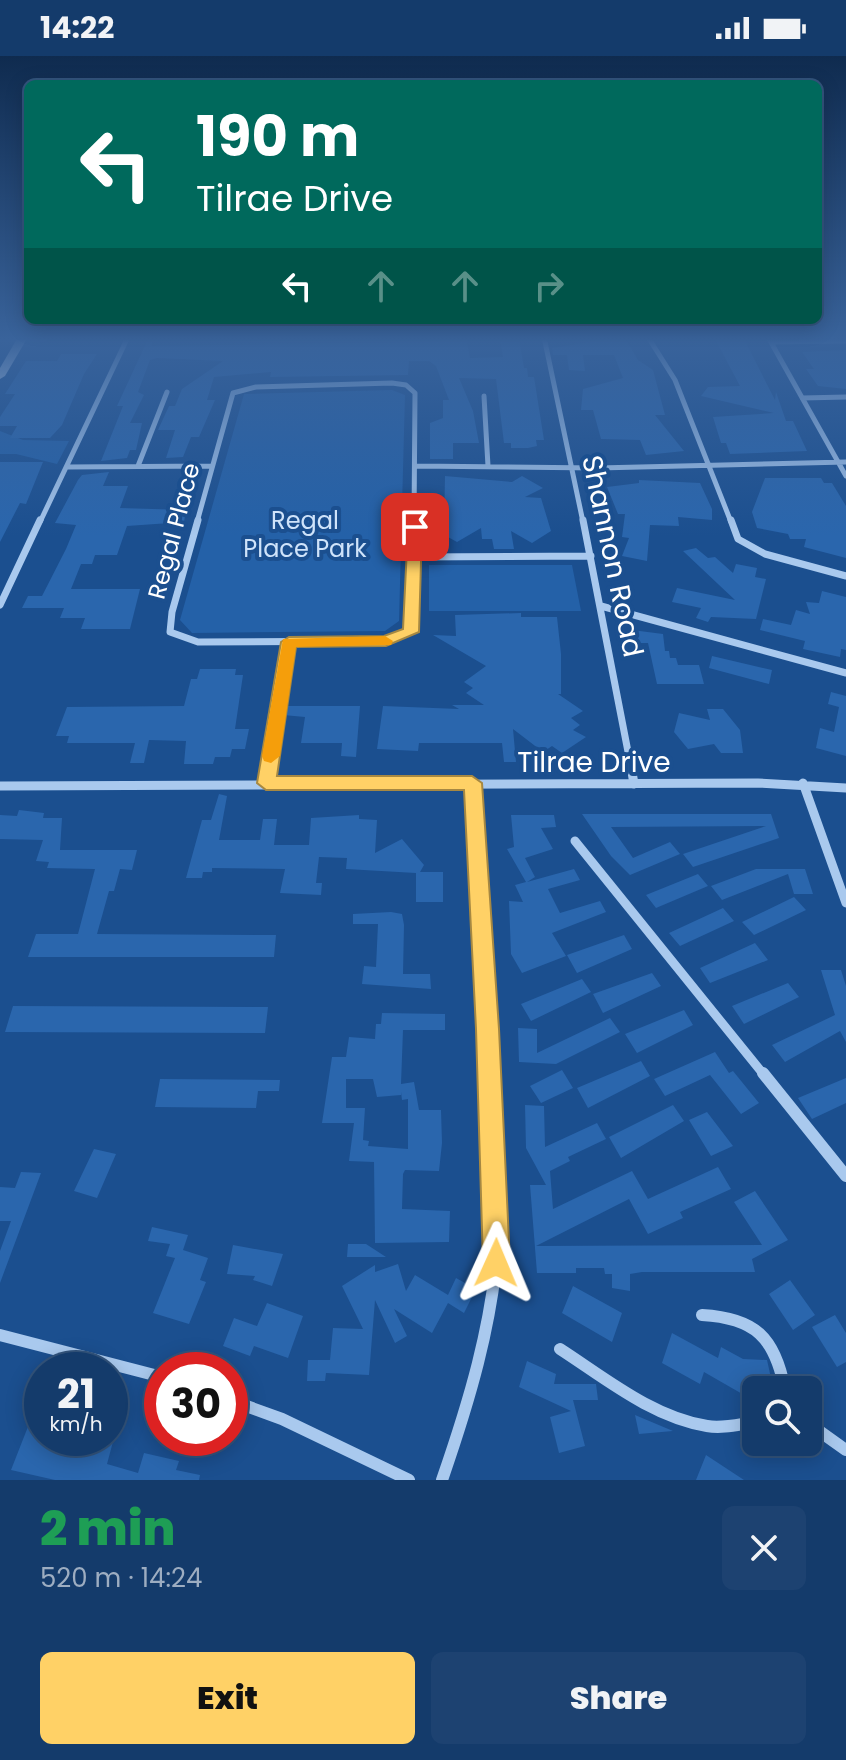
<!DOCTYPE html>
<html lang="en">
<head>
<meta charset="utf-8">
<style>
  body { margin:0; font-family:Poppins,sans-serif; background:#1d4271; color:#f1f3f6; height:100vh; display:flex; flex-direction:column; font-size:30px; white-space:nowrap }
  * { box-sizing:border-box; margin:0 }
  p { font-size:26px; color:#9dadc1 }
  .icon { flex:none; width:44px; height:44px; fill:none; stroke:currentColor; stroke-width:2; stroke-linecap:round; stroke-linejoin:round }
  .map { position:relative; height:1424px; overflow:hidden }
  .details { display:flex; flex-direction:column; background:#143b6b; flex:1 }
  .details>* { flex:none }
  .hud { position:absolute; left:24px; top:24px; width:798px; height:244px; border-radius:12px; box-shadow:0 4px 20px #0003,0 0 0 2px #33557e; background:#00695c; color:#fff; overflow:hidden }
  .buttons { position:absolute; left:742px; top:1320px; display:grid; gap:16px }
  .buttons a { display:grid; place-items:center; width:80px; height:80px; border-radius:12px; background:#143b6b; box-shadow:0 4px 20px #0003,0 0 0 2px #33557e; font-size:40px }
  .speed { position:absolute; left:24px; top:1296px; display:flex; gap:16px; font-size:40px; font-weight:700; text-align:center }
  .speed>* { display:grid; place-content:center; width:104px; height:104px; border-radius:50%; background:#143b6b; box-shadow:0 4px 20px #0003,0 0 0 2px #33557e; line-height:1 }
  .speed small { font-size:20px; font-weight:400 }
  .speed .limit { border:12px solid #d22; background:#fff; color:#111 }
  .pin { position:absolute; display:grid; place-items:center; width:68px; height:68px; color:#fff; margin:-34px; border-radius:16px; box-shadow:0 4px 12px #0006 }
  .me { position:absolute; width:88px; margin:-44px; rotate:1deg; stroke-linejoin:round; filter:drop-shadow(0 0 6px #0008) }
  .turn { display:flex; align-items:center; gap:28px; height:168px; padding:0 40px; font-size:36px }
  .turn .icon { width:104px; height:104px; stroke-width:2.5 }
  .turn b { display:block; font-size:56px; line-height:68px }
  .lanes { display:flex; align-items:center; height:76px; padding:0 40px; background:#0003; justify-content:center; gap:40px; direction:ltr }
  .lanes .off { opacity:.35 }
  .round { display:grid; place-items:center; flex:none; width:84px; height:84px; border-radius:12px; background:#1d4271 }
  .overview { display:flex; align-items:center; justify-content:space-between; height:136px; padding:0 40px }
  h1 { font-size:48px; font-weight:800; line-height:60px; color:#1e9e55 }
  .button { display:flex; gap:16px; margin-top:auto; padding:16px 40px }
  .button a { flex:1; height:92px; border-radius:12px; background:#ffd166; color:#111; font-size:32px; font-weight:800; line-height:92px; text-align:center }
  .button a+a { background:#1d4271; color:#f1f3f6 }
  .status { display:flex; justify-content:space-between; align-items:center; height:56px; padding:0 40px; background:#143b6b; direction:ltr }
  .status svg { height:22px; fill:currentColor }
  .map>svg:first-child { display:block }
  .green { fill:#2461a8 }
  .building { fill:#2a66ad; fill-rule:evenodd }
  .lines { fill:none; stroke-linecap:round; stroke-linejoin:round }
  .minor-far3 { stroke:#a9c9ee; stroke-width:5 }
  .minor-far2 { stroke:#a9c9ee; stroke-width:7 }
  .minor-far1 { stroke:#a9c9ee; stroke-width:9 }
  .minor { stroke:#a9c9ee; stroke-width:12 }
  .secondary { fill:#d6e6fa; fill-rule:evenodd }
  .route { fill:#ffd166; stroke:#a68842; stroke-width:2 }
  .slow { fill:#f59e0b }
  .labels { text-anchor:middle; stroke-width:8; stroke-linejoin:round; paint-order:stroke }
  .far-park-label { font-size:24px; fill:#cfe3fa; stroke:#1b4f8f }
  .far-street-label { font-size:24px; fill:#fff; stroke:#1b4f8f }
  .street-label { font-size:28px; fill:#fff; stroke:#1b4f8f }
</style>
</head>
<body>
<div class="status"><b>14:22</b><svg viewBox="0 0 49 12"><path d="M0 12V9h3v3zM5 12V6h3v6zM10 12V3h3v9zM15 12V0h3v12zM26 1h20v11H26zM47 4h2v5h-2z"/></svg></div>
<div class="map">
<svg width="846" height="1424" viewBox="0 0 846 1424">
  <rect width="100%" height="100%" fill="#1b4f8f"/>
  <path class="green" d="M392,334L405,339L399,565L385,575L192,577L180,564L244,338Z
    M0,375L23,384L69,385L57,408L16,398H0Z
    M429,509H572L581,555H429Z"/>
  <path class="building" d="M149,281H153L152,290L441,286L440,281H466L470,302L503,301L500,283H519L524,312H527L528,321H534L544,384H536L537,390L528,392H511V387H504L496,323L459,322L473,355L479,387H453V403H430V367L443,362V344H449L436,310L429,305H409L408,319L270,321L271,316L214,321L207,344H215L199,381H191L183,401L166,402L175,374H158L169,350H175L182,333L223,305L157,302L150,304L138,336L144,339L130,367H142L136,394H130L127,402L101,405L123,350H117Z
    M714,281H743L775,344L776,336L786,365H793L807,395L730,398L726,387H721L713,361L774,357L701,340L708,331L740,330Z
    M616,282L626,284L638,304L653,314L665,359H655L684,395L646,399L640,384L601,383L593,354H581L583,333L623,322L614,299H583L585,315L569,314L567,299H553L552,292Z
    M846,294V333L818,330L806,313H814L802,296Z
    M61,298H97L84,318L62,369L50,382H10L17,370H0V361L15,338H5L26,305H57Z
    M0,406H43L26,448L20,447L0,486Z
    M109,416L103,430H128L120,452L186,454L184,466L127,470L117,499H95L92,508H81L71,533H140L130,573H81L85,562H60L64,552H22L28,540H42L66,493L76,469L55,467L78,424L82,419Z
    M445,420L512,426L522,420L543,432L525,441L541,442L551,475L532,487L511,475L514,493H494L492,483H482L481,472L457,486L437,475L444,470Z
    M765,422H821L824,427H832L846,450V502L804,491L806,483H790L788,478L757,472L752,456Z
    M639,424L700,427L712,453V464L678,461L679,470L650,469L647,505L622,500L629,482L622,481L625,458H618L607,431L639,427Z
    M696,492L708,502L715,501L733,517L736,508L757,512L755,521L766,523L756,563L711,561L708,566L696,562L701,552L672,546L677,532L735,544L683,495Z
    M822,535L846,541V594L841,593L840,601L803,593L805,585L760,574L763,563L791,569L796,554L810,558L806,546L819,547Z
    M521,557V561H557L561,598V638H558L583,655L571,662L580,669L573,674L586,681L562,697L552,690L543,696L513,673L516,706H504L502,687H419L418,695L377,693L383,650L459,653L452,649H484L466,637L473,632L464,626L486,610L433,579L456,580L455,559Z
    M632,574L663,578L665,595H669L670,602H676L678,609H699L704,628H657L648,587H635Z
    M712,600L772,614L769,628L709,612Z
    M200,613H236L235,619H243L235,673H249L245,693H232L230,701H215L213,708H184L186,685L149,684L144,707H130L135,687H67L69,680H56L67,651L184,650L191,623H197Z
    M831,636L846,640V700L816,692L820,672L834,676L839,651L828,648Z
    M285,650H360L356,701L341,700L342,687H301L305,661L283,659Z
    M707,653H723L740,674L743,697H721L714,688L688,693L674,676L679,657L710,664Z
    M219,738L227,740L219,784H260L263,763H277L274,789H309L311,762L359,759V763L377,764L375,797L402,783L424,809L420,816H443V846H416V817L346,813L347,802L319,801L316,827H322L321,839L280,837L285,813L212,812V816H203L202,822H186L202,764H211Z
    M19,754L44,757L43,762H62L60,794H137L132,814L120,813L114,835H109L97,878L276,879L274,901H28L36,878H78L95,813L47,812L49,806L36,805L43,784L0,783V759L17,760Z
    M582,758H771L779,782L693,811L683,798L766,770L611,771L633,802L670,786L680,798L630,819L611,800Z
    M511,759H554L556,771L541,772L553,793L525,802L535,821L527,826L574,813L580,824L548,833L560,857L600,845L606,856L552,877L566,900L522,917L511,898L509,845L523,846L515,829L526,826L507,793L514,791Z
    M756,813H805L813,838H794L788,818L722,844L711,830Z
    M698,818L708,830L656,852L646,839Z
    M794,841L806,854L754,879L742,866Z
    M723,852L734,865L680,890L669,877Z
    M391,856L402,858L404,869L403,918H430L431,933L362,928L364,910L376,911L378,868H353V858Z
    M624,879L632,893L577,917L567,899Z
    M755,887L768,904L710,927L700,912Z
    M821,914H841L846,930V986L840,975L785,1006L772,989L835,959Z
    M652,917L661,930L603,957L593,938Z
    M582,923L591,936L531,965L521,948Z
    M788,927L799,941L744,968L732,950Z
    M13,950L268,951L265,977L5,976Z
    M684,954L693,969L637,997L625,978Z
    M382,957L445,958V974H403L401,1028L414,1026L419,1054H441L442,1087L439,1115L405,1114L403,1118L402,1153L450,1155L449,1186L375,1187L374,1106L349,1105L354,1067H322L332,1001H346L349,981L375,983L376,968H381ZM346,1023H373L377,1041L401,1039V1036L402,1044L408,1043V1093L368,1090L369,1085L363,1084L365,1052H346Z
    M610,962L620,976L556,1008L519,1006L518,972L537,973V997Z
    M715,996L729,1017L733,1015L759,1047L741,1058L710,1019L665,1040L654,1023Z
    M641,1005L650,1020L588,1052L577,1032Z
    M562,1014L573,1032L541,1047L530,1030Z
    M846,1022V1047L812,1063L798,1042Z
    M160,1023L280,1024L279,1035H258L256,1052L155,1051Z
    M525,1049L544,1050L545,1091L597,1067L606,1083L568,1101L570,1105L550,1115L553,1153L632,1115L648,1143L718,1111L731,1133L680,1156L683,1162L648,1178L629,1143L536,1190L762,1189L734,1146L755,1135L788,1184L752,1203L755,1216H642L630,1218V1235L612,1232V1218H605L604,1212H576V1217H537L530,1129H546L526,1092Z
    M673,1049L684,1065L621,1102L609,1081Z
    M707,1056L733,1090L711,1100L689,1064Z
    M94,1093L116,1098L97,1142L74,1135Z
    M21,1116L41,1117L0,1227V1195L11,1165H0V1131L15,1132Z
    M152,1171L188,1179L183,1194L208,1202L200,1224L206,1226L189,1268L153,1257L175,1202L166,1200L170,1188L148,1185Z
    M348,1188H366L386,1201H347Z
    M233,1189L283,1198L272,1230L253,1224L255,1220L227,1218Z
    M398,1208L406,1235L415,1219L448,1239L456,1222L476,1233L464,1257L448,1247L432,1277L394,1253L407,1280L395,1287L375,1244L369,1319L326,1317L325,1325H307L308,1304H330L333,1272L363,1273L342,1230L375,1209V1216Z
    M790,1224L815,1259L793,1274L769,1238Z
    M573,1230L622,1257L612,1286L562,1257Z
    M267,1247L303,1260L288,1302L254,1290L250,1300L223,1290L234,1262L257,1270Z
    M835,1259L846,1277V1306L837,1311L812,1271Z
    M672,1277L718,1302L721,1291L743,1303L767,1304L771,1322L757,1321L751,1343L704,1316L700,1328L662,1307Z
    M527,1305L556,1318L554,1328H596L598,1344H573L585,1390L559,1397L550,1361L571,1355L519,1331Z
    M635,1359L673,1375L639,1378Z
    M31,1363L42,1365V1382H114L107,1408L138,1417L144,1397L179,1405L176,1414L200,1419L199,1424H55L11,1414Z
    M706,1399L744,1424H696Z"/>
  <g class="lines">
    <path class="minor-far3" d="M544,281L583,466
      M648,281L675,324L731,466
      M768,281L846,420
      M771,286L846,285
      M484,340L488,410
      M802,342L846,341
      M138,410L167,336
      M416,410L598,412L846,406
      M67,411L212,410
      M40,466L128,281
      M197,466L233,337L256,331L392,327L406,329L415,337L414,466"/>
    <path class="minor-far2" d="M198,464L172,556L170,576L198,586L386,585L411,576L414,464
      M583,464L630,706
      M731,464L738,483L765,498L846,520
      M415,501L591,500
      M0,549L40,464
      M601,550L846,617
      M269,706L289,586"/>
    <path class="minor-far1" d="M630,704L634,728
      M266,727L270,704
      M472,727L489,1019
      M803,727L846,847
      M0,730L758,727L846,732
      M575,785L764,1019"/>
    <path class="minor" d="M763,1017L846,1120
      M702,1259C755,1262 775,1281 785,1334
      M0,1279L162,1321
      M560,1293C605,1322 652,1361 707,1370C723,1373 740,1368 756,1366
      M230,1344L282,1363L409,1424
      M808,1367L846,1394
      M442,1424C469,1346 492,1270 498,1187C501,1132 492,1072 488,1017"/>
    <path class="secondary" d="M18,281H28L5,320L0,323V312Z"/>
  </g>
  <linearGradient id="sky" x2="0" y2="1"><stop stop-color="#0f2b4f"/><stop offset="0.59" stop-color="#39639b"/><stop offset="1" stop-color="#39639b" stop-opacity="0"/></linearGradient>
  <rect width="846" height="480" fill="url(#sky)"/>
  <path class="route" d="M415,466L422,471L419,576L386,590L296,591L277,720H472L482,727L499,973L510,1207L506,1216L496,1220L487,1216L483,1207L476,973L464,734H266L257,727L281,586L289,581L384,580L403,573L408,471Z"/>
  <path class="slow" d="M385,580L393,585L391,589L296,591L280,700L271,707L264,705L262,700L283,583Z"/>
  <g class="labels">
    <g class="far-park-label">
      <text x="305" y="473">Regal<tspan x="305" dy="28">Place Park</tspan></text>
    </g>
    <g class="far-street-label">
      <text transform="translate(174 475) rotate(-75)" y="8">Regal Place</text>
    </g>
    <g class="street-label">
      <text transform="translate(613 500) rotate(78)" y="10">Shannon Road</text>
      <text x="594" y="716">Tilrae Drive</text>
    </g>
  </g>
</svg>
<div class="buttons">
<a><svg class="icon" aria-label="search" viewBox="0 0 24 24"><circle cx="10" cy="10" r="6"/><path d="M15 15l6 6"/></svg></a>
</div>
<div class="speed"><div>21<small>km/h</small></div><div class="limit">30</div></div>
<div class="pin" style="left:415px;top:471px;background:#d93025"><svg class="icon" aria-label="arrive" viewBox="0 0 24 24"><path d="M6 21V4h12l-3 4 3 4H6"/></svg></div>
<svg class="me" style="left:496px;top:1207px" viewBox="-20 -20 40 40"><path d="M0-17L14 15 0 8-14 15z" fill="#ffd166" stroke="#fff" stroke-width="4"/></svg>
<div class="hud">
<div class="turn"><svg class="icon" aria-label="left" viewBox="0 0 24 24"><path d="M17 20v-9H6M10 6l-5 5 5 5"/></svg><div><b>190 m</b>Tilrae Drive</div></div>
<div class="lanes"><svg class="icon" aria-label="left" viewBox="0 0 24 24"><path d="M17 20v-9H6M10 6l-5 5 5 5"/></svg><svg class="icon off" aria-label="ahead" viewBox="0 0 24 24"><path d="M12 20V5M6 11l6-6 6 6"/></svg><svg class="icon off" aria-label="ahead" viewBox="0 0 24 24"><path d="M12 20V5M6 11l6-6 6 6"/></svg><svg class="icon off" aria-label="right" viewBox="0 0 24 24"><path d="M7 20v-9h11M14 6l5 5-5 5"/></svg></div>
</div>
</div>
<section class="details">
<div class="overview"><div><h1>2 min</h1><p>520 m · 14:24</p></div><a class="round"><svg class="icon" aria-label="close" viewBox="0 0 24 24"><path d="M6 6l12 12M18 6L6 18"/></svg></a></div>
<div class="button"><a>Exit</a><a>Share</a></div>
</section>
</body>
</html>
